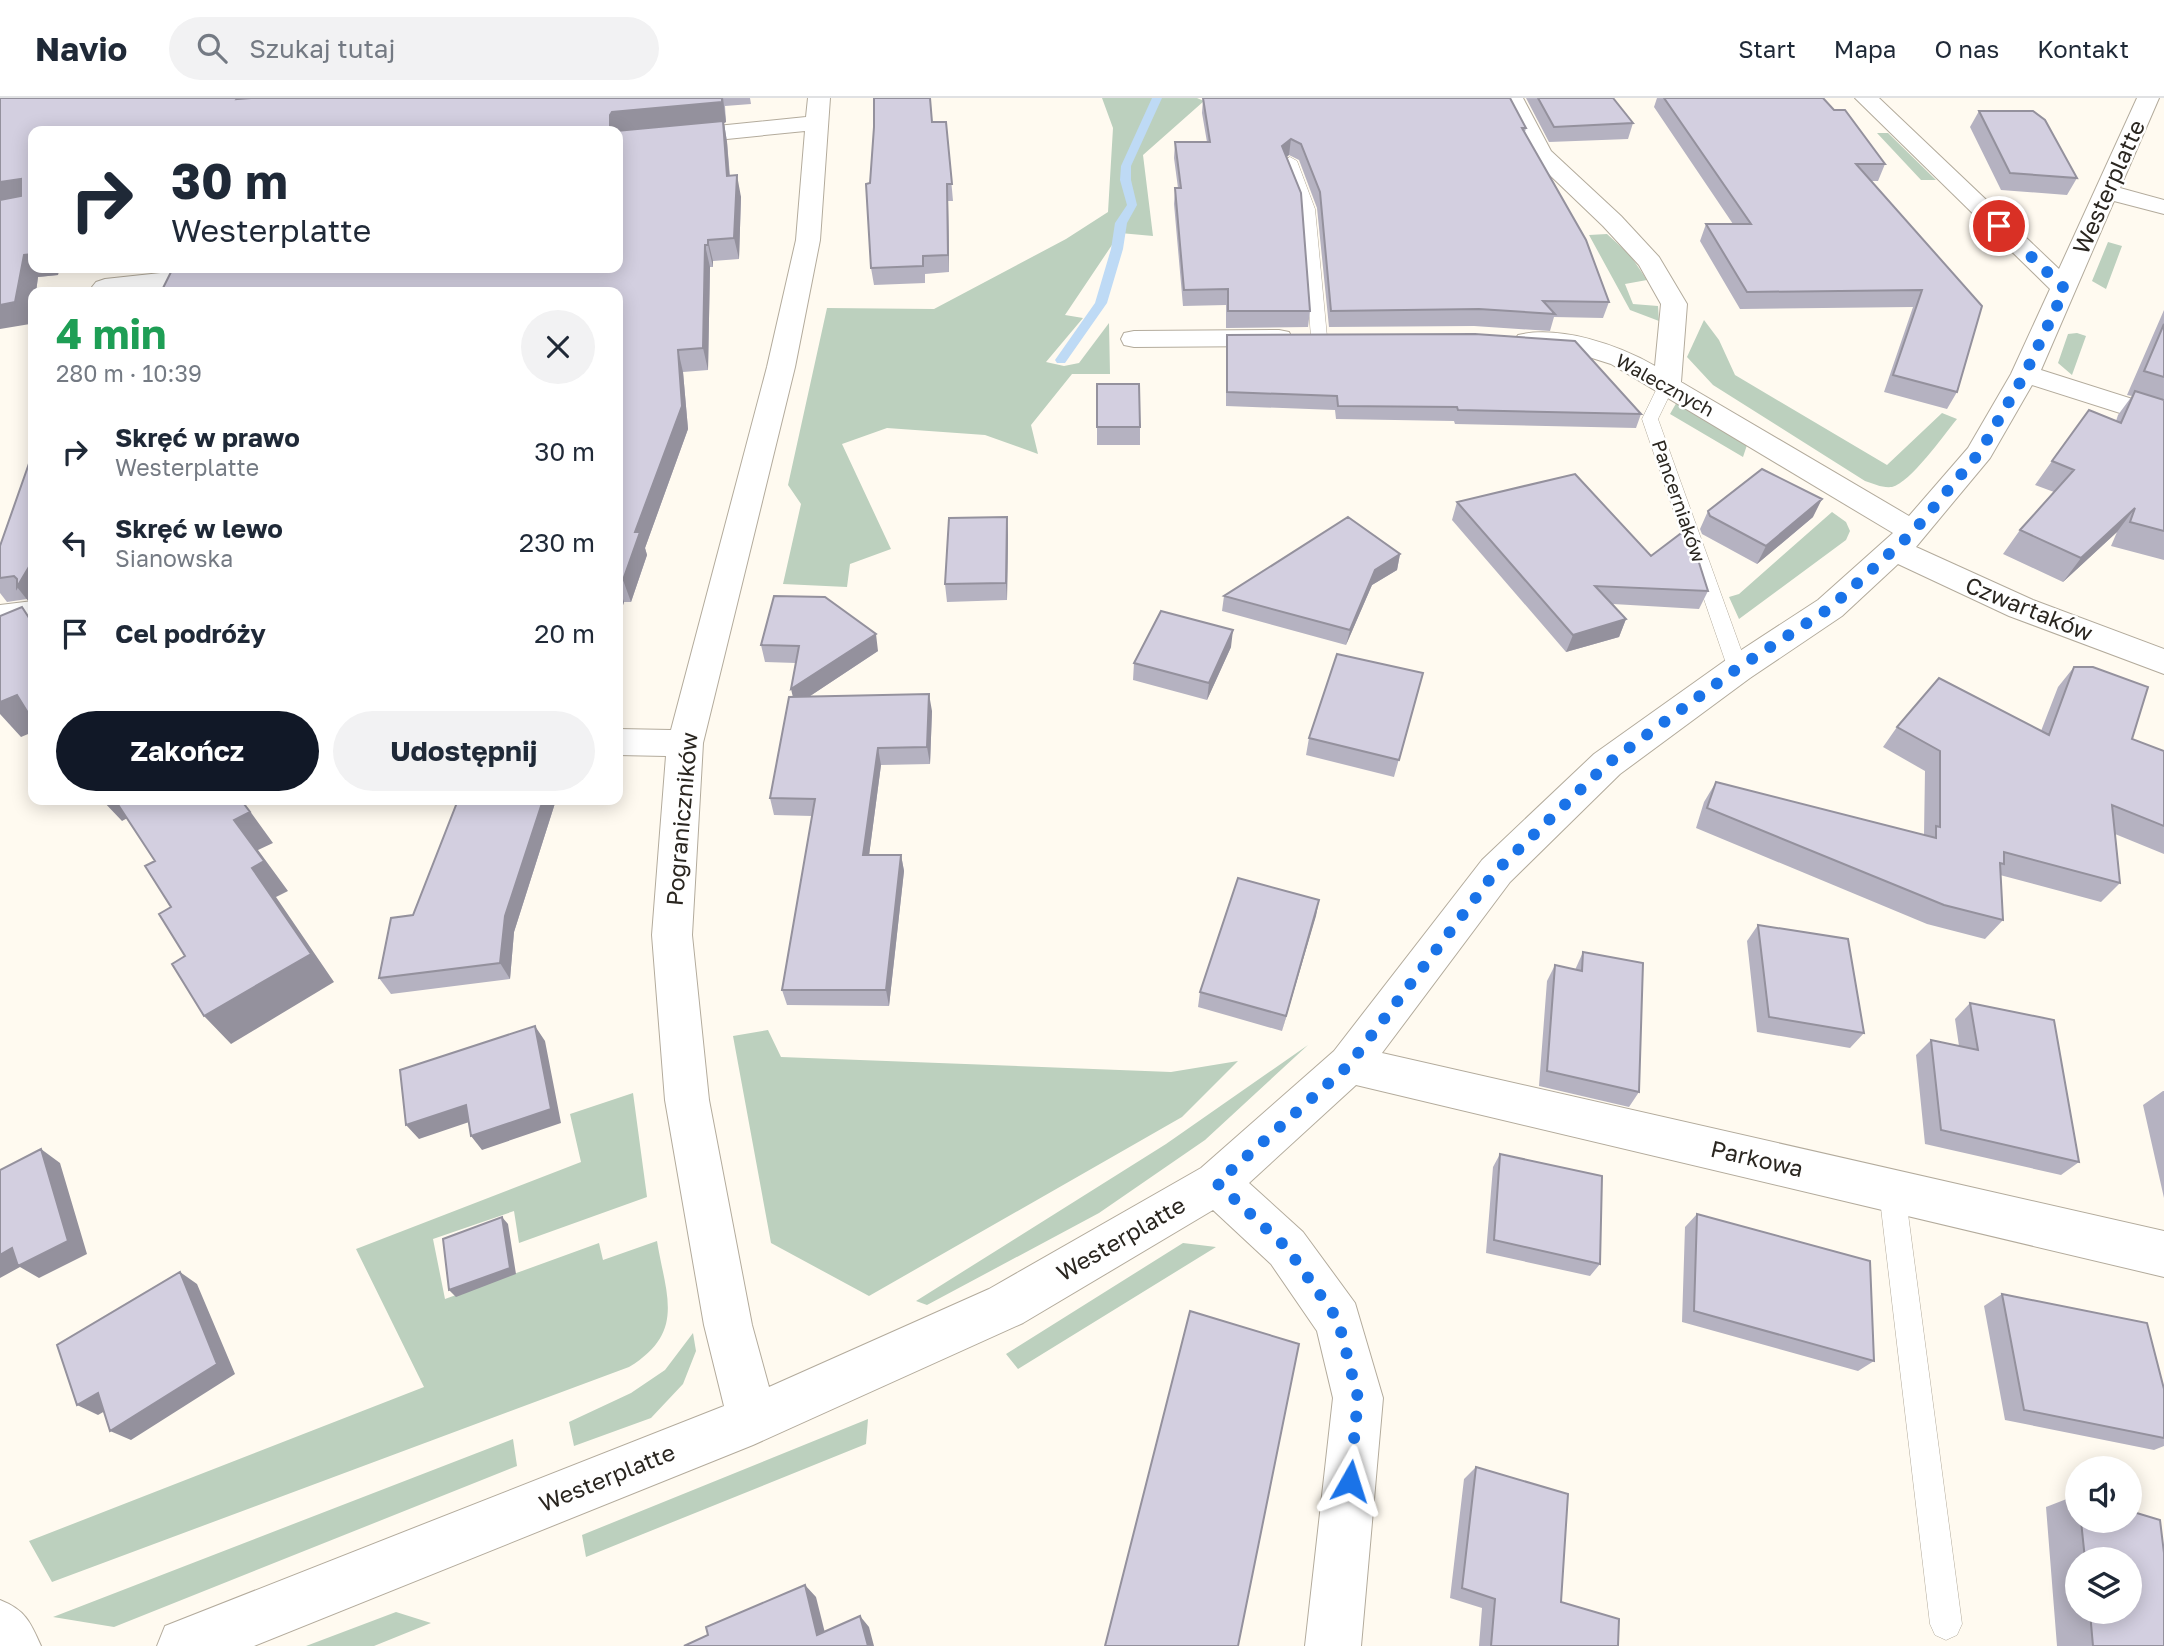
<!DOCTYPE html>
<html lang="pl">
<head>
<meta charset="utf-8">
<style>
  body { margin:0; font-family:"Golos Text",sans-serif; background:#f2f2f3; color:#1f2937; height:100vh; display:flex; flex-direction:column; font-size:26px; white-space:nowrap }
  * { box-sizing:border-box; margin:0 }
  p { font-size:23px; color:#747a83 }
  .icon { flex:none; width:38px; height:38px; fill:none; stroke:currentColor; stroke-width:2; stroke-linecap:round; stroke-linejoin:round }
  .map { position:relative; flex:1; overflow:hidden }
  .drawer { position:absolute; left:28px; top:189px; width:595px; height:518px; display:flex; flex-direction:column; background:#fff; border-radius:14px; box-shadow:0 4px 18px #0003 }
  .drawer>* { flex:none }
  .guide { position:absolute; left:28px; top:28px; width:595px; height:147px; border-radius:14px; box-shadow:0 4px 18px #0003; background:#fff; color:#1f2937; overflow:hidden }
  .buttons { position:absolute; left:2065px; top:1358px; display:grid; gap:14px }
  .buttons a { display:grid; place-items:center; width:77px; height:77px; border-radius:50%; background:#fff; box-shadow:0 4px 18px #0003; font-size:35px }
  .pin { position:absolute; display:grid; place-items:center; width:60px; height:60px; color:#fff; margin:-30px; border:4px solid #fff; border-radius:50%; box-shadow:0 2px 7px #0007 }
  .me { position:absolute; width:77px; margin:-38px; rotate:6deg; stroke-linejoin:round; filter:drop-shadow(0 0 5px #0008) }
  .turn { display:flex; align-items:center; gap:24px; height:147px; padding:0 28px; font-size:32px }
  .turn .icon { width:91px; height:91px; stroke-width:2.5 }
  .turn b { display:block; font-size:49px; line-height:60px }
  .round { display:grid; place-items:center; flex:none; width:74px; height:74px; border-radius:37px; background:#f2f2f3 }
  .head { display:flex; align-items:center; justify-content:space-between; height:119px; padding:0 28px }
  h1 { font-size:42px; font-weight:700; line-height:52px; color:#1e9e55 }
  .action { display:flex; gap:14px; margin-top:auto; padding:14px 28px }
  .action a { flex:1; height:80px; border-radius:42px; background:#111827; color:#fff; font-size:28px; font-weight:700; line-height:80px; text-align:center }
  .action a+a { background:#f2f2f3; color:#1f2937 }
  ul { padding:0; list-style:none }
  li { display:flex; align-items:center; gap:21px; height:91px; padding:0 28px }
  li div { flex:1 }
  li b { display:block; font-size:26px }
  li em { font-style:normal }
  header { display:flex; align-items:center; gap:42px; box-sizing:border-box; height:98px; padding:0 35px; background:#fff; border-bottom:2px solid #e0e1e3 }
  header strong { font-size:33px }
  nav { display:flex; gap:38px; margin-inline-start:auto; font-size:24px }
  .search { width:490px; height:63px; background:#f2f2f3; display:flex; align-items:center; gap:18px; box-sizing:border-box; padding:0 24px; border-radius:38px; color:#747a83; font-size:26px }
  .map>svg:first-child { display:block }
  .green { fill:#bcd0be }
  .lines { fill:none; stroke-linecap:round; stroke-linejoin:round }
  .stream { fill:#bedaf5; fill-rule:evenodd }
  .service-casing { stroke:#b3ab9c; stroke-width:1 }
  .minor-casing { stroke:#b3ab9c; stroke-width:2 }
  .service { fill:#fff; fill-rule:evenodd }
  .minor { fill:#fff; fill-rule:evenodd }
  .wall { fill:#b5b2c1; fill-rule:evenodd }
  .shaded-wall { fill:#94919d }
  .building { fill:#d3cfe0; stroke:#94919d; stroke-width:2 }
  .route { stroke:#1a73e8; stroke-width:12; stroke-dasharray:0 21.6 }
  .labels { text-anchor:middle; stroke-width:5; stroke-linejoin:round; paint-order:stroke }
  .far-street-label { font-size:19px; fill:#2a2620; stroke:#fff }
  .street-label { font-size:23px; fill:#2a2620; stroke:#fff }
</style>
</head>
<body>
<header>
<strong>Navio</strong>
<div class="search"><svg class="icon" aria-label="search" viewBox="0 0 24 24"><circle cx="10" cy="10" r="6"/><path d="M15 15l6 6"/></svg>Szukaj tutaj</div>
<nav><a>Start</a><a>Mapa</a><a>O nas</a><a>Kontakt</a></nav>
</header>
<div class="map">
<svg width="2164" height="1548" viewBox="0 0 2164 1548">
  <rect width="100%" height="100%" fill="#fffaf0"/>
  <path class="green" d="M1102,0H1197L1204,3L1143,57L1153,138L1120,135L1065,217L1083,220L1046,264L1064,268L1079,265L1109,225L1110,276H1072L1031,327L1038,356L985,337L887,330L842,346L891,451L850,466L847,489L783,486L801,406L788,387L827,210L934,211L1066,141L1108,114L1113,30Z
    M1877,35H1888L1936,82H1921Z
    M1607,136L1630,157L1647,182L1625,186L1633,206L1658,208L1659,223L1630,212L1589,137Z
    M2108,144L2122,148L2106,191L2092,183Z
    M1704,222L1719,242L1735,277L1887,367L1942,315L1957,321C1944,337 1910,385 1892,389C1882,390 1874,386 1865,383L1713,287L1687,259Z
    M2077,235L2086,238L2072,277L2058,265L2068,236Z
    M1678,302L1747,347L1743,359L1670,316Z
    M1832,414L1846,424L1850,433L1846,442L1739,521L1729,499L1739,496Z
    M768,932L781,959L1171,974L1238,963L1182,1019L869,1198L771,1145L733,938Z
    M1308,947L1205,1042L1099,1115L927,1207L916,1203L1166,1046Z
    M633,995L647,1099L519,1145L514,1113L433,1141L445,1201L599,1145L603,1162L657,1143C666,1198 686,1234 629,1269L52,1484L29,1443L424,1289L356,1151L581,1064L570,1016Z
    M1183,1145L1216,1149L1018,1271L1006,1256Z
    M693,1235L696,1253L683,1286L651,1320L574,1348L569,1324L631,1295L665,1272Z
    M868,1321L866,1346L586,1459L582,1437Z
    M513,1341L517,1368L114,1529L53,1519Z
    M396,1514L431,1525L374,1548H306Z"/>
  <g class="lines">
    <path class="stream" d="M1152,0H1162L1131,68V82L1137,107L1127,125L1123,151L1107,205L1065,265H1057L1055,262L1095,205L1111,151L1115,125L1127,107L1120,82L1121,68Z"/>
    <g class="service-casing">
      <path id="service" d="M1290,59L1297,63L1315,111L1327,239L1319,244L1311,239L1301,111L1283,63Z
        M1667,281L1675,286L1658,321L1748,571L1745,576H1731L1728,571L1642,321L1659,286Z
        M1892,1080L1901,1084L1905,1093L1962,1526L1957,1537L1946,1542L1935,1537L1930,1526L1879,1093L1883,1084Z"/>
    </g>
    <g class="minor-casing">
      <path id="minor" d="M808,0H830L820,142L795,269L703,645L692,837L709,1002L752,1227L769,1289L989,1191L1201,1070L1334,953L1482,762L1594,656L1726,562L1818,502L1893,435L1611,266L1573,254L1518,249L1514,243L1518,237C1560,227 1619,247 1655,268L1661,206L1639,167L1603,128L1533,61L1501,0H1523L1551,53L1621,118L1659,159L1687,206L1681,284L1909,418L1968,350L2011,276L2050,191L1855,0H1879L2059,171L2137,0H2159L2120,90L2164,102V116L2114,103L2041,272L2164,311V329L2032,287L1990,360L1916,449L2033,502L2164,551V576L2009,518L1898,466L1842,518L1750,580L1620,676L1510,784L1382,955L2164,1133V1179L1356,987L1249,1085L1303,1134L1355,1205L1383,1300L1361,1548H1305L1333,1300L1317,1233L1271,1166L1213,1112L1023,1225L753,1347L254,1548H157L165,1528L724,1308L704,1227L665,1002L652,837L666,658L618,657V631L671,632L767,269L796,142L805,33L618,52V38L806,19Z
        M207,170H285L281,175L272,178L127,194H96L92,189L96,184L105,181Z
        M1279,232L1289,234L1292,240L1289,246L1279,248L1134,249L1124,247L1121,241L1124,235L1134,233Z
        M33,503V525L0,529V507Z
        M0,1502C25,1512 30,1523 41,1548H0Z"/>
    </g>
    <use href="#service" class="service"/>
    <use href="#minor" class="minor"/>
  </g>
  <path class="wall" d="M0,0H750L751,6L725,8L726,24L724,25L727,44L730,78L741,99L739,161L713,163V169H710L708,272L683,274L688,331L645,450L647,457L631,504H624L618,523V33H33L58,177L38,179L36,194H33V208L30,226Z
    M1203,0L1526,30L1525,34L1609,204L1603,220L1554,219L1550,233L1474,228L1329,229L1317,110L1299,62L1289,57L1286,59L1310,213L1308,229L1226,230V207L1183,208L1174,106L1175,90H1178L1174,60L1175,44H1207L1202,15Z
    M1526,0H1613L1633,25L1628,41L1549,44Z
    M1657,0H1823L1885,66L1878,83H1870L1982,208L1957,294L1947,311L1884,294L1913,209L1740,211L1700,143L1706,126H1733L1654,9Z
    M1979,13L2077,80L2067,97L2001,92L1970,29Z
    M932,24H946L953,103H948L949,174L925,176V185L874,187L871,170L870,85Z
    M2164,212V462L2111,448L2117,434L2063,484L2003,456L2020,432L2054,394L2035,387L2052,363L2116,323L2118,317L2132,298L2127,297Z
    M1227,237L1641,316L1636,330L1455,326L1454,323L1336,321L1335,312L1226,308V251Z
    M1097,286L1140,329V347H1097Z
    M33,354L27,501L7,504L0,495V448Z
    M1457,404L1651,458L1708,493L1699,511L1613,506L1626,521L1619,539L1566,554L1452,422Z
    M1708,413L1813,419L1757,466L1702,436L1700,431Z
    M1007,419L1008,437L1007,502L947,504L945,486Z
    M1400,456L1397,472L1372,487L1346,547L1222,513L1224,498Z
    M774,498L878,553L810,598L932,613L930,666L881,667L869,757H901L904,773L889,908L787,907L782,892L812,718L774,717L770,700L793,599L796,565L765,564L761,547Z
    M1231,549L1207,602L1133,582L1134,565Z
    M2074,569L2132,641L2164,653V756L2115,736L2120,785L2101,804L2000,777L2003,822L1985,841L1927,826L1696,730L1704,704L1716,684L1924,737L1925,673L1883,649L1897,629L2041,633L2058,589Z
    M1423,575L1394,679L1306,657L1309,640Z
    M458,702H556L514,834L510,881L391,896L379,880L413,817Z
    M1319,802L1282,933L1198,909L1200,894Z
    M1758,827L1864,935L1850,950L1757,934L1747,843Z
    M1583,854L1639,994L1629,1009L1539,988L1547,883L1555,867L1575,872Z
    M1970,905L2079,1064L2061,1077L1925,1046L1916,957L1931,942L1959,948L1955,921Z
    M2163,993H2164V1100L2143,1007Z
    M1500,1056L1600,1166L1590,1178L1486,1155L1493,1069Z
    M1697,1116L1874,1263L1858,1273L1682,1224L1685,1129Z
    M2002,1196L2164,1291V1348L2154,1352L2005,1322L1984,1208Z
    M1476,1369L1561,1504L1618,1548H1479L1482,1510L1450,1500L1464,1381Z
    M2077,1397V1423H2130L2164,1548H2057L2046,1409ZM2077,1461H2130V1514H2077Z"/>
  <path class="shaded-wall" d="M723,0L726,24L724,25L727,44L731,99L610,33V17L612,14Z
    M1291,41L1289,57L1281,64L1282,48Z
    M737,77L741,99L739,161L734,140Z
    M21,81L33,100L0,108V84Z
    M947,86L948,103L949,174L948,157Z
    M708,142L713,163V169L708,147Z
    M705,147L710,169L708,272L703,250Z
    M33,156V170H60L58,177L38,179L36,194H33V208L30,226L0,231V207L24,157Z
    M678,252L683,274L688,331L645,450L647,457L631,504L623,482Z
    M1822,401L1813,419L1757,466L1766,448Z
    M2135,410L2117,434L2063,484L2081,460Z
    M1007,419L1008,437L1007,502L1006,485Z
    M1400,456L1397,472L1372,487L1346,547L1350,532L1375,472Z
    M33,462V509L17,489Z
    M618,486L624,504L618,523Z
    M1626,521L1619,539L1566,554L1573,537Z
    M1233,532L1231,549L1207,602L1209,585Z
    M876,536L878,553L795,608L791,591Z
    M929,596L932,613L930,666L927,649Z
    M17,597L33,615V634L21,639L0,616V604Z
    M878,650L881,667L867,773L863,757Z
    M102,702H119L133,717L122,723Z
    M241,702H242L273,745L258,752L288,793L276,799L334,884L231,946L204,918L252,770L234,722Z
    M543,702H556L514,834L510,881L500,865L505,818Z
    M901,757L904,773L889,908L886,892Z
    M1319,802L1316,818L1282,933L1286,918Z
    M535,928L545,943L561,1025L482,1052L471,1038Z
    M466,1007L478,1021L419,1041L406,1027Z
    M41,1051L60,1065L87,1156L39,1180L20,1169L0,1180V1157Z
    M502,1119L508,1126L516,1176L456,1199L449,1192Z
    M180,1174L197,1186L235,1276L131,1342L110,1333Z
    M98,1295L119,1305L98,1317L77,1307Z
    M805,1487L816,1499L828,1547L817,1537Z
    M860,1518L869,1529L874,1548H868Z"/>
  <path class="building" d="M0,0H238L237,1L251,0H722V4L612,14L610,17V31L612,33H33V156L24,157L15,204L0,207V102L21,98V81L0,84Z
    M874,0H930L932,24H946L952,86H947L948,157L923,158V168L871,170L866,86L870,85L874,29Z
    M1203,0H1510L1526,30H1522L1586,142L1609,204L1543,203L1555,216L1479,211L1331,213L1320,94L1301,46L1291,41L1282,48L1301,95L1310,213H1228V191L1184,192L1175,90H1181L1175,44H1210Z
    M1538,0H1613L1633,25L1554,29Z
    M1664,0H1823L1834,12H1845L1885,66H1856L1982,208L1957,294L1893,277L1922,192L1747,194L1706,126H1751Z
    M1979,13H2033L2045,22L2077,80L2010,75Z
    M723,23L727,78L737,77L734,140L708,142V147H705L703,250L678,252L682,308L635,434H640L623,482L618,481V194H161L173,170H618V33H616Z
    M2164,226V279L2144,273Z
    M1475,236L1575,243L1641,316L1458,312L1457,309L1338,308L1337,298L1227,294V237Z
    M1097,286H1139L1140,329H1097Z
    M2135,293L2164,302V433L2130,424L2135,410L2081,460L2020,432L2074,372L2052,363L2089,312L2121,325Z
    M33,354V462L17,489V481L14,478L0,480V448Z
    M1762,371L1822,401L1766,448L1710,418L1708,413Z
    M1575,376L1651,458L1688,430L1708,493L1595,488L1626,521L1573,537L1457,404Z
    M1007,419L1006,485L945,486L949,420Z
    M1348,419L1400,456L1375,472L1350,532L1224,498Z
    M774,498L825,499L876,536L791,591L799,548L761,547Z
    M22,509L33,526V623L17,597L0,604V518Z
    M1161,513L1233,532L1209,585L1134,565Z
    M1337,556L1423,575L1399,662L1309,640Z
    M2074,569H2093L2148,589L2132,641L2164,653V728L2112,707L2120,785L2004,754V766L2000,765L2003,822L1944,807L1707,710L1716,684L1936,740V728L1940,729V653L1897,629L1939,580L2049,637Z
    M929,596L927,649L878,650L863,757H901L886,892H782L815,701L770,700L789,599Z
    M115,702H241L250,714L234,722L264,763L252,770L311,856L204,918L172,866L185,858L159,816L171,809L145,768L155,763Z
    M458,702H543L505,818L500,865L379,880L391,820L413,817Z
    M1238,780L1319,802L1286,918L1200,894Z
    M1758,827L1848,841L1864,935L1769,919Z
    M1583,854L1643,865L1639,994L1547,973L1555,867L1582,873Z
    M1970,905L2054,922L2079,1064L1941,1032L1931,942L1978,952Z
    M535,928L551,1011L471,1038L466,1007L406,1027L400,972Z
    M41,1051L68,1143L18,1168L12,1150L0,1157V1072Z
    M1500,1056L1602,1078L1600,1166L1494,1142Z
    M1697,1116L1870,1163L1874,1263L1694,1213Z
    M502,1119L510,1170L449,1192L443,1141Z
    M180,1174L217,1266L110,1333L98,1295L77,1307L57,1247Z
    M2002,1196L2147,1225L2164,1291V1340L2024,1312Z
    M1190,1213L1299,1246L1238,1548H1105Z
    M1476,1369L1568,1396L1561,1504L1619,1521L1618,1548H1491L1495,1501L1462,1490Z
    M2130,1413L2160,1422L2164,1455V1548H2093L2090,1514H2130V1461H2085L2081,1423H2130Z
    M805,1487L817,1537L860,1518L868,1548H684L708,1537L706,1529Z"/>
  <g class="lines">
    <path class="route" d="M1350,1383L1358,1300L1338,1222L1287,1150L1217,1085L1349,967L1496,773L1607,666L1738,570L1830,510L1913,434L1980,354L2025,276L2065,191L1999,128"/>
  </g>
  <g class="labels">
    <g class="far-street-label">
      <text transform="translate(1665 287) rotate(29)" y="7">Walecznych</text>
      <text transform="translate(1679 403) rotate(71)" y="7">Pancerniaków</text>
    </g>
    <g class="street-label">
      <text transform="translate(2109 89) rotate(-66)" y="8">Westerplatte</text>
      <text transform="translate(2029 511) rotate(22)" y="8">Czwartaków</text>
      <text transform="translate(682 721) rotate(-85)" y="8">Pograniczników</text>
      <text transform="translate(1757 1061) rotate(13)" y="8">Parkowa</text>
      <text transform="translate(1121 1141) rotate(-30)" y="8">Westerplatte</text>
      <text transform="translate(607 1380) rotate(-22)" y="8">Westerplatte</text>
    </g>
  </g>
</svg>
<div class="buttons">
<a><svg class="icon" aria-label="sound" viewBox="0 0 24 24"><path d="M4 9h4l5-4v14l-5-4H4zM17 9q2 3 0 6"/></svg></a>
<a><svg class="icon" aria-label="layers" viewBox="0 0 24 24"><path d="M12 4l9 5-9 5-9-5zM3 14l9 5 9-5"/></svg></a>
</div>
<div class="pin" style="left:1999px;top:128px;background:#d93025"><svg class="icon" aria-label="arrive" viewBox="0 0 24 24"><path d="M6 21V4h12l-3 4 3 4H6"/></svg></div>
<svg class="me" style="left:1350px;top:1383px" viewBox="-20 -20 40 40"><path d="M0-17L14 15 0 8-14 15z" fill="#1a73e8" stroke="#fff" stroke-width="4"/></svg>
<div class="guide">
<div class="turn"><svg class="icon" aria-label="right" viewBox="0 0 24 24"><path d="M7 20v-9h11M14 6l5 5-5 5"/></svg><div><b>30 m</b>Westerplatte</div></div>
</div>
<section class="drawer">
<div class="head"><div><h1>4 min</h1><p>280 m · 10:39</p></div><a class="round"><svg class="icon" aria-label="close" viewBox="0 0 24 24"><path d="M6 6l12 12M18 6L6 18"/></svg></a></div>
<ul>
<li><svg class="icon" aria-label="right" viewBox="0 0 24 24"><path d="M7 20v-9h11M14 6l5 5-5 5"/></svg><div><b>Skręć w prawo</b><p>Westerplatte</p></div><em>30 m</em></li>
<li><svg class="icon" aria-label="left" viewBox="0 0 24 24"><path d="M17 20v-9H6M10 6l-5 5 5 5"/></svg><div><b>Skręć w lewo</b><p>Sianowska</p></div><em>230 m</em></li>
<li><svg class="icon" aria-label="arrive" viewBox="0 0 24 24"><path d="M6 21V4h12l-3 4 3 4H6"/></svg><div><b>Cel podróży</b></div><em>20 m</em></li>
</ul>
<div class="action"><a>Zakończ</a><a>Udostępnij</a></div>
</section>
</div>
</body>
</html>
